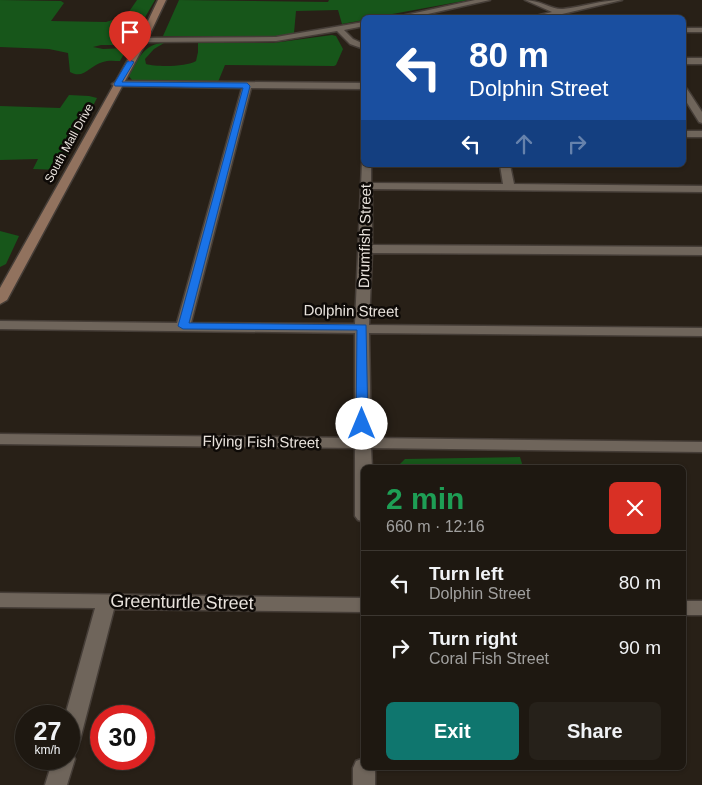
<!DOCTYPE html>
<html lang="en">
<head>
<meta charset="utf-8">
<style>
  body { margin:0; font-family:Helvetica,sans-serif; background:#26211a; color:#f1f3f6; height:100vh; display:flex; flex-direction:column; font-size:19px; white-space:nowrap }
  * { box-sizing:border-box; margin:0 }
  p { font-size:16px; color:#a1a09f }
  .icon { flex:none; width:28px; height:28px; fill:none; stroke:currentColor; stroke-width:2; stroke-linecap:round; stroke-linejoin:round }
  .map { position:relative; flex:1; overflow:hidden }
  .drawer { position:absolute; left:361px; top:465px; width:325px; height:305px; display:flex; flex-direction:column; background:#1e1811; border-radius:8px; box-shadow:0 1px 4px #0004,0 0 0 1px #3c3731 }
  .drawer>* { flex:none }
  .hud { position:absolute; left:361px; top:15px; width:325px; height:152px; border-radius:8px; box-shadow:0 1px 4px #0004,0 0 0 1px #3c3731; background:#1a4fa0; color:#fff; overflow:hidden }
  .speed { position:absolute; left:15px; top:705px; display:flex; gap:10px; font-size:25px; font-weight:700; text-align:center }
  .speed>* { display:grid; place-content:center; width:65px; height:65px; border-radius:50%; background:#1e1811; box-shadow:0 1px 4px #0004,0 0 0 1px #3c3731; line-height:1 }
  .speed small { font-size:12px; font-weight:400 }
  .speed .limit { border:8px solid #d22; background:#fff; color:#111 }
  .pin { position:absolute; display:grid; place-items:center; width:42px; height:42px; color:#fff; margin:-51px -21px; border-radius:50% 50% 50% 0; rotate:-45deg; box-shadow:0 0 5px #0007 }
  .pin .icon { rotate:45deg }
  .me { position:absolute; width:55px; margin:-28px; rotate:0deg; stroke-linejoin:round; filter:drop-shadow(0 0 4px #0008) }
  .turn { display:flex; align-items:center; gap:18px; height:105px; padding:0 25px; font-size:22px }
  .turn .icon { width:65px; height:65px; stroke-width:2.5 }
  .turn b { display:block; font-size:35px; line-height:42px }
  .lanes { display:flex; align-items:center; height:48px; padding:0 25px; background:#0003; justify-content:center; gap:25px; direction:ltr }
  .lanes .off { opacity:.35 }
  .round { display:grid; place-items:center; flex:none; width:52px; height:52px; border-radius:8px; background:#26211a }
  .summary { display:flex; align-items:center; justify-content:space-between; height:85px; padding:0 25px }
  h1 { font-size:30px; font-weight:700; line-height:38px; color:#1e9e55 }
  .button { display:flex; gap:10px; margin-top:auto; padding:10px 25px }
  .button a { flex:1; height:58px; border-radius:8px; background:#0f766e; color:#fff; font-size:20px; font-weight:700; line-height:58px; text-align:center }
  .button a+a { background:#26211a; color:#f1f3f6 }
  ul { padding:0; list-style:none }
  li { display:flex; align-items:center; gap:15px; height:65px; padding:0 25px; border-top:1px solid #3c3731 }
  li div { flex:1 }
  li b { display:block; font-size:19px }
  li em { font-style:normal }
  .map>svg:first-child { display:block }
  .forest { fill:#17561a }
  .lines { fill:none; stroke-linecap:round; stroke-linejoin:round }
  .street-casing { stroke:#453d37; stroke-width:3 }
  .secondary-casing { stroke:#453d37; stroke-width:3 }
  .street { fill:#6f655b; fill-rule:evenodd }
  .secondary { fill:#91725e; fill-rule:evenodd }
  .route { fill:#1a73e8; stroke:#114b97 }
  .labels { text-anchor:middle; stroke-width:5; stroke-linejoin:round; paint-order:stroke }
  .far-street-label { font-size:12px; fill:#e9e3dd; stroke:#0e0a07 }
  .street-label { font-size:15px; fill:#e9e3dd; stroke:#0e0a07 }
  .near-street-label { font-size:18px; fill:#e9e3dd; stroke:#0e0a07 }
</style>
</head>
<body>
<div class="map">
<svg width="702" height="785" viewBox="0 0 702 785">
  <rect width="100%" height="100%" fill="#282017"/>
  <path class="forest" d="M0,0L61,1L64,3L51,21L106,22L126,16L137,0H155L129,45H101L93,47L103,49L127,48L120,61C115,61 108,60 103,62C90,65 84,80 70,72L68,53L49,49L0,47Z
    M179,0L328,2L329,0H469L376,17L364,18V20L342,24L338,10L296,11L294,33L279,36H163Z
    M332,35L336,36L343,49L336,65L334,66L225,65L218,82L148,83L132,80L128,75C138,60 144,43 164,43L154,49L145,59L146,64C156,67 187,67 196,61L198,52V43H273Z
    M69,95L89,96L97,98L60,170L33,169L38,159L0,160V106L60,108Z
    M0,231L19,236L6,264L0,267Z
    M520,457L523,467H397L405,459Z"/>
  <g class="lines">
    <g class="street-casing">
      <path id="street" d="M475,0H490L410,18H392Z
        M525,0C539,0 553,10 563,9C583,7 601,0 622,0L545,18H528L552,12Z
        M364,22V26L344,30L353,39L364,44V49L350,44L337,31L276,41L143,42L139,40L143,38L276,37Z
        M684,28H702V32H684Z
        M684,58H702V64H684Z
        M117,81L364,83V89L251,88L191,323L355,324L362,163L364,165H371V183L503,184L500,165H510L514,184L702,186V192L372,189V245L702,247V255L372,253L369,325L702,328V336L369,333L371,438L702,442V452L371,448L372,468H364V522L358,520L355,516V448L0,444V434L355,438V333L0,329V321L177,323L242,88L114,86L112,84Z
        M684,88L687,89L702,112V123L699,122L684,98Z
        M684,131H702V137H684Z
        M0,593L364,598V612L114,609L80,740L77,747L69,749V716H65L95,608L0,607Z
        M684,601H702V615H684Z
        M69,751L72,752L75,759L67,785H45L53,759H69Z
        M364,758V768H375V785H353V768L356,761Z"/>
    </g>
    <g class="secondary-casing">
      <path id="secondary" d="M158,0H166L147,40L7,300L0,304V288L139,40Z"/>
    </g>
    <use href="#street" class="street"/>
    <use href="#secondary" class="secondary"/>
  </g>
  <path class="route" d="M130,60L134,62L122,82L247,83L250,86L189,323L366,325L368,424L366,427H358L356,424L357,330L183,329L178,326L243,88L115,86L114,84L127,62Z"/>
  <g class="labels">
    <g class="far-street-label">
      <text transform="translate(69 143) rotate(-61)" y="4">South Mall Drive</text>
    </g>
    <g class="street-label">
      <text transform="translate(365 236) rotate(-89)" y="5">Drumfish Street</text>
      <text transform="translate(351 311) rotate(1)" y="5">Dolphin Street</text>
      <text transform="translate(261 442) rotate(1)" y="5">Flying Fish Street</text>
    </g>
    <g class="near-street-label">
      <text transform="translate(182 602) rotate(1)" y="6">Greenturtle Street</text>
    </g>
  </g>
</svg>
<div class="speed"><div>27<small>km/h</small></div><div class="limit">30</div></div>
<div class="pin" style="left:130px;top:62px;background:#d93025"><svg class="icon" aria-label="arrive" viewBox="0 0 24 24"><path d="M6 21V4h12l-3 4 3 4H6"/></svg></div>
<svg class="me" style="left:362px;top:424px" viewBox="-20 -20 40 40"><circle r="19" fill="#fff"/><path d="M0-13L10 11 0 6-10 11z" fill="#1a73e8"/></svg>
<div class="hud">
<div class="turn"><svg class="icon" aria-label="left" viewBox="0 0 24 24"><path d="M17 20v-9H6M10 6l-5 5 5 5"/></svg><div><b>80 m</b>Dolphin Street</div></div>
<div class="lanes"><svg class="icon" aria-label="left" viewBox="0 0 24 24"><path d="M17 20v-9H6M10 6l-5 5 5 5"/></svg><svg class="icon off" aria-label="ahead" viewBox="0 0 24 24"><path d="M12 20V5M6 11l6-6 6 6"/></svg><svg class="icon off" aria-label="right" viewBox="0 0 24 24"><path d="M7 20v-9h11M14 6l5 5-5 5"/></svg></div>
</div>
<section class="drawer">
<div class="summary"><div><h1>2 min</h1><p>660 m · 12:16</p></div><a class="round" style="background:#d93025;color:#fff"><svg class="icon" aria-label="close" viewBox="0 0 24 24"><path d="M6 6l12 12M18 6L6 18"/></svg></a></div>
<ul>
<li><svg class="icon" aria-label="left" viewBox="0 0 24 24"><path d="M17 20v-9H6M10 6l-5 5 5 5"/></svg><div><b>Turn left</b><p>Dolphin Street</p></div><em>80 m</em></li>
<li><svg class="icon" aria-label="right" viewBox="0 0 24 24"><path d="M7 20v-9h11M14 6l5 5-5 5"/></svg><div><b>Turn right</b><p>Coral Fish Street</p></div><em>90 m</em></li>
</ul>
<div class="button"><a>Exit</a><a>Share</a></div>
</section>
</div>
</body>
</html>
